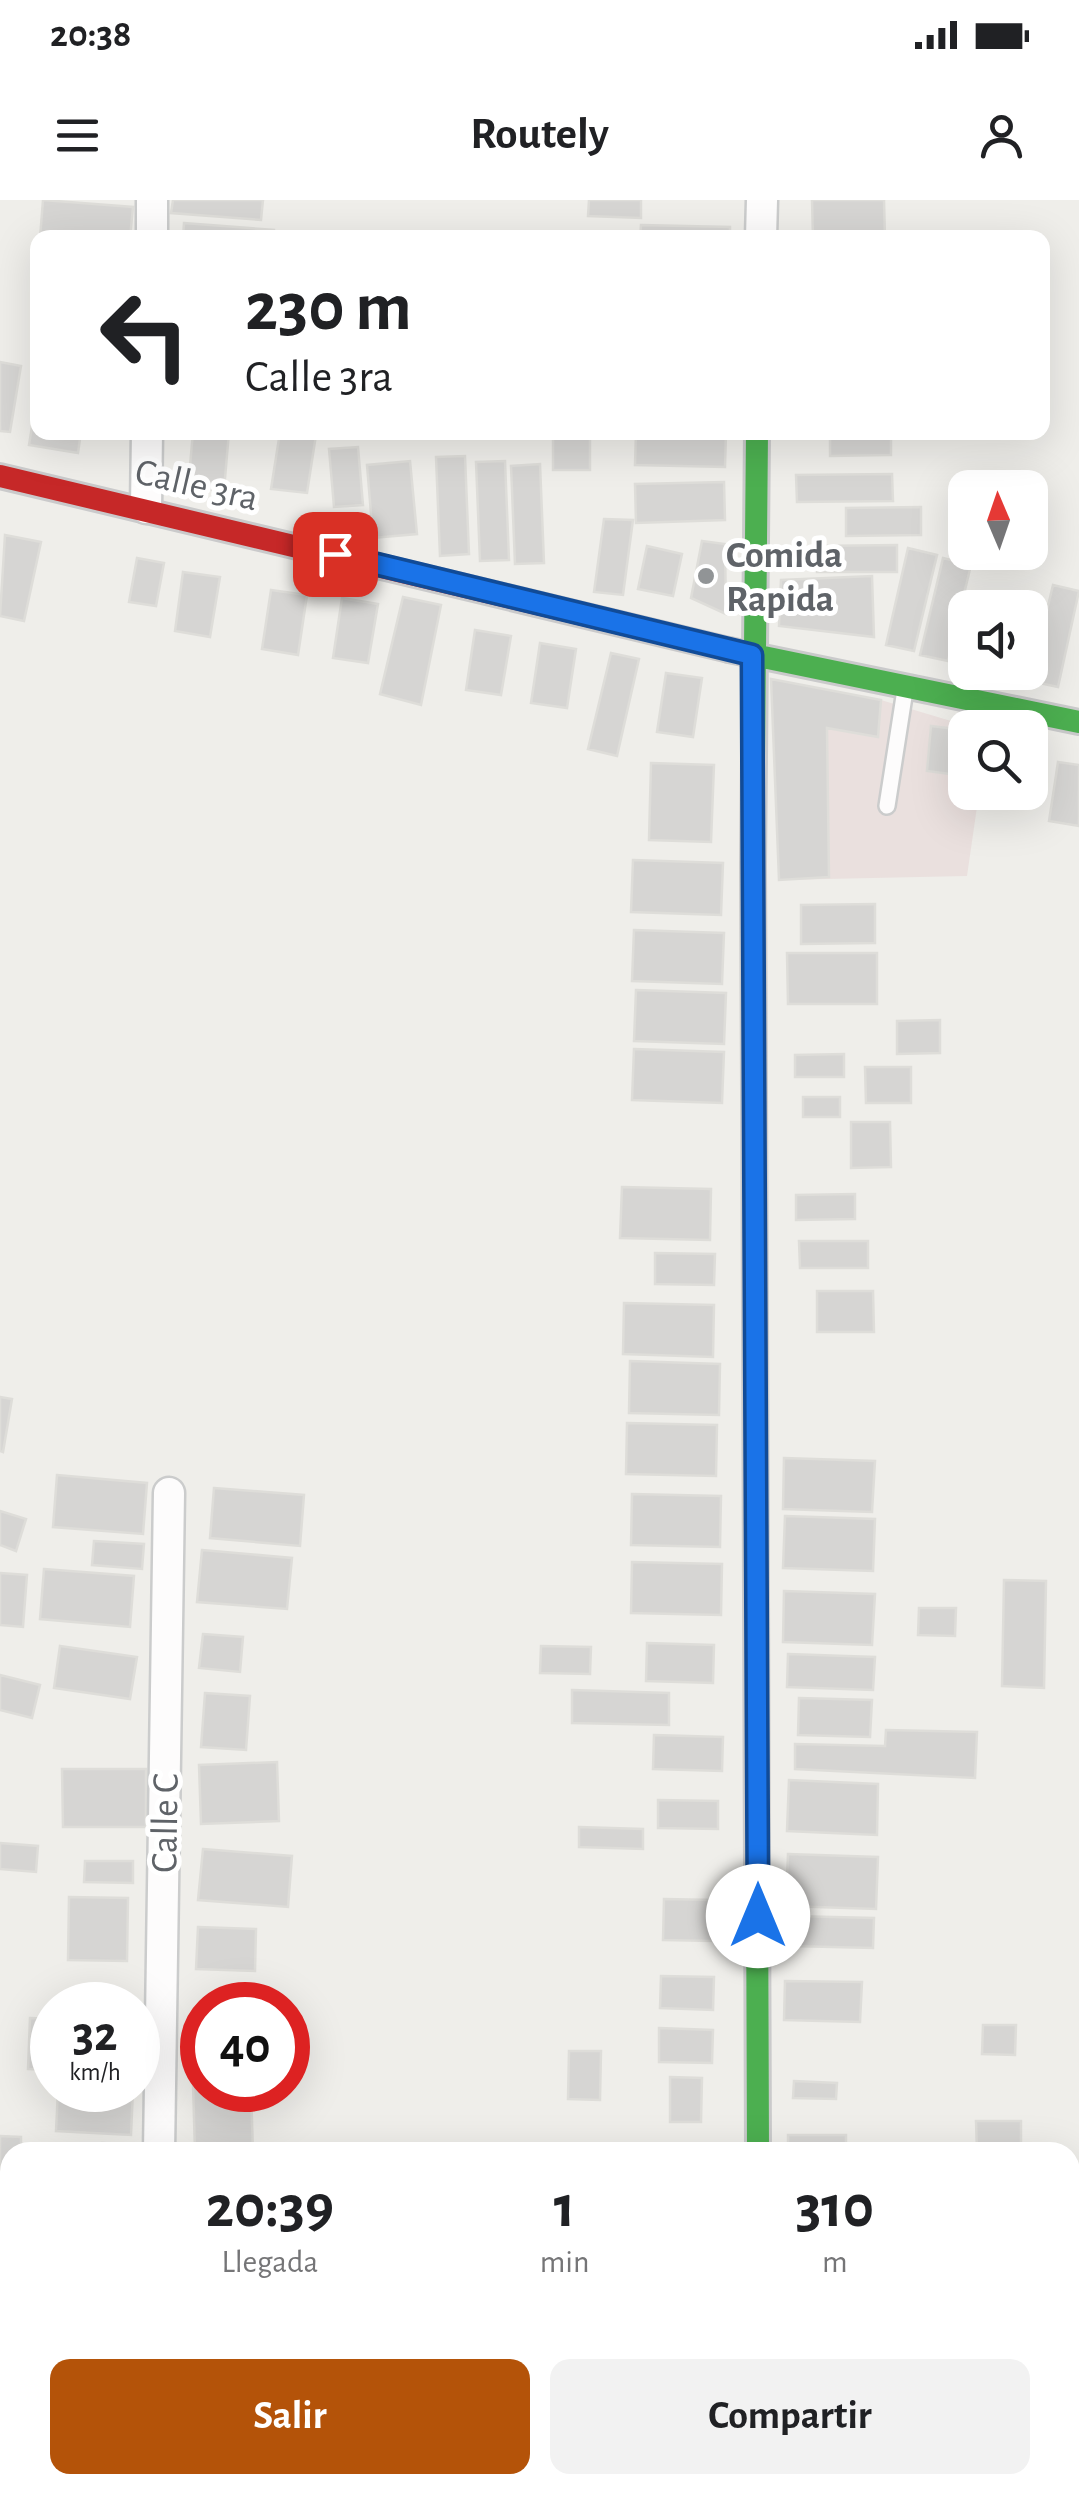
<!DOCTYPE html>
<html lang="es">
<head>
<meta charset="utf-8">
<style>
  body { margin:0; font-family:"Alegreya Sans",sans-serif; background:#f2f2f2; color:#202124; height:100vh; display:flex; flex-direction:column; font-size:38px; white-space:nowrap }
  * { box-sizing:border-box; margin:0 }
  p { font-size:32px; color:#757577 }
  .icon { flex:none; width:55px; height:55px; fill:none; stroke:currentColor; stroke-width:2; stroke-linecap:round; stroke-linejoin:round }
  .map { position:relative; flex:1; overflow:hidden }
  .drawer { position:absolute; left:0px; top:1942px; width:1080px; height:352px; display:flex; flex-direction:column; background:#fff; border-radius:30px 30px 0 0; box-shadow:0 10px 40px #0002 }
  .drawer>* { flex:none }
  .top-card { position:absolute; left:30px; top:30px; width:1020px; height:210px; border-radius:20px; box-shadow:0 10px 40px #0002; background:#fff; color:#202124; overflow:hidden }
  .needle { width:65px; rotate:358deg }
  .fabs { position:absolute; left:948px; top:270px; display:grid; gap:20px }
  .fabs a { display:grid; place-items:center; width:100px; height:100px; border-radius:20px; background:#fff; box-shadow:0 10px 40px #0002; font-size:50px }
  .speed { position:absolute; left:30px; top:1782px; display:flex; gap:20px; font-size:50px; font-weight:700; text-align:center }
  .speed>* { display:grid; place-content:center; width:130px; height:130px; border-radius:50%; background:#fff; box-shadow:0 10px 40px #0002; line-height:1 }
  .speed small { font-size:25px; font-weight:400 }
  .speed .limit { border:15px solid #d22; background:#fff; color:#111 }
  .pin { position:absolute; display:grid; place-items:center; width:85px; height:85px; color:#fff; margin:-42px; border-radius:20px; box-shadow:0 5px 15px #0006 }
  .me { position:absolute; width:110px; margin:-55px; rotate:0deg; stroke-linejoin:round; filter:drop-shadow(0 0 8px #0008) }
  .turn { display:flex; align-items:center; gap:35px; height:210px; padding:0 50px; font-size:45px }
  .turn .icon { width:130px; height:130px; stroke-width:2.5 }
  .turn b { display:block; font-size:70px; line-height:85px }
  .eta { display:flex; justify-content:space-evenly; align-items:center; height:170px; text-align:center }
  .eta b { font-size:60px; font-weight:700; line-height:70px }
  .cta { display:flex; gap:20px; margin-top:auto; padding:20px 50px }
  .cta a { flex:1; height:115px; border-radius:20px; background:#b45309; color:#fff; font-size:40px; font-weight:700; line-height:115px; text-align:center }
  .cta a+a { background:#f2f2f2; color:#202124 }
  .status { display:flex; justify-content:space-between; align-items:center; height:70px; padding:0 50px; background:#fff; direction:ltr }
  .status svg { height:28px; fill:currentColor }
  header { display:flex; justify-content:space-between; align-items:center; height:130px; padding:0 50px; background:#fff; font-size:45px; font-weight:700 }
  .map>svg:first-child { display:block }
  .medical { fill:#eae0de }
  .building { fill:#d6d5d3; stroke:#deddd9; stroke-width:2.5 }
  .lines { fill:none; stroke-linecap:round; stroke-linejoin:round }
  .lane-casing { stroke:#cbcccc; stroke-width:20 }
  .street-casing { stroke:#cbcccc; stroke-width:35 }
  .fast-casing { stroke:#cacacb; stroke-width:28 }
  .jam-casing { stroke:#cacacb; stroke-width:28 }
  .lane { stroke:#fdfcfc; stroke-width:15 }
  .street { stroke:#fdfcfc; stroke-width:30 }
  .fast { stroke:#4caf50; stroke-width:22 }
  .jam { stroke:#c62828; stroke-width:22 }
  .route-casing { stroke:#114b97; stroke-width:25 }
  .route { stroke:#1a73e8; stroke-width:18 }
  .poi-dot { fill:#919496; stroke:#fff; stroke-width:4 }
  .labels { text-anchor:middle; stroke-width:10; stroke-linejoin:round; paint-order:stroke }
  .street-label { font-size:38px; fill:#5f6368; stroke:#fff }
  .poi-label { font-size:38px; font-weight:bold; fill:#5f6368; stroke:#fff; text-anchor:start }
</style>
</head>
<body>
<div class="status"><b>20:38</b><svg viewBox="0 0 49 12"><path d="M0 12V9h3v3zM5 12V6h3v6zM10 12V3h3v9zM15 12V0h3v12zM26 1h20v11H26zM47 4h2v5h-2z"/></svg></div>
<header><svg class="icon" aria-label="menu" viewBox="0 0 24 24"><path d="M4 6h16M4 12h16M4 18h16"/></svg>Routely<svg class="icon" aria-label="person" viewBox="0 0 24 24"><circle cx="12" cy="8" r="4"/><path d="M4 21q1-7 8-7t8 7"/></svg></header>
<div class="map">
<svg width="1079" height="2293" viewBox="0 0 1079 2293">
  <rect width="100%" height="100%" fill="#efeeea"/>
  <path class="medical" d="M771,479L881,500L971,527L965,528V592L979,593L967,676L779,680Z"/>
  <path class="building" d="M43,0L133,7L130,38H40Z
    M173,0H263L261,20L171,13Z
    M589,0H641V18L588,16Z
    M812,0H884L885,38H813Z
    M184,23L274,30V38H183Z
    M641,25L730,27V38H640Z
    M0,162L21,166L10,232L0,231Z
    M38,189V232H81L78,253L29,245Z
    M193,232H229L224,290L188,288Z
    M280,232L316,235L307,293L271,289Z
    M553,232H590V270H553Z
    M636,232H726L725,267L635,265Z
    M830,232H891V255L830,256Z
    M358,247L363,305L334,307L329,249Z
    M465,256L469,354L440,356L436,257Z
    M410,261L417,334L373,338L367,265Z
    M505,261L509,360L480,361L476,262Z
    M540,264L544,363L515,364L511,266Z
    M892,274L893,301L797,302L796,275Z
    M724,282L725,320L636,323L635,284Z
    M921,307V335L846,336V308Z
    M604,319L633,320L623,395L594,392Z
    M5,335L41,342L24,421L0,416Z
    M702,341L725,344L726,414L691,398Z
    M897,345V372H817L816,346Z
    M647,346L682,354L673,396L638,389Z
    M908,348L937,355L914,451L886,445Z
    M137,358L164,363L156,406L129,402Z
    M943,358L971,365L948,461L920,455Z
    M183,372L220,377L210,437L175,431Z
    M872,376L874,437L779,426L781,380Z
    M1053,385L1079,391L1058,487L1030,481Z
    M271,390L307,395L298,455L262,449Z
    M982,393L1018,399L1017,408H980Z
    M403,397L441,405L421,505L380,494Z
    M342,398L378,404L368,463L333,458Z
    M475,430L511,436L501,495L466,490Z
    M540,443L576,449L567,508L531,503Z
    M611,453L639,459L617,556L588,549Z
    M666,473L702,478L693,537L657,532Z
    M771,479L881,500L878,537L827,528L829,677L779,680Z
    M931,526L965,530V576L927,571Z
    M1058,562L1079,565V626L1049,621Z
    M651,563L714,565L711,642L649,640Z
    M633,660L723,663L721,715L631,712Z
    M875,704V743L801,744V705Z
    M634,730L724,733L722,784L632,781Z
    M787,753H877V804H788Z
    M636,790L726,793L724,844L634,841Z
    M940,820V853L897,854V821Z
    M634,849L724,852L722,903L632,900Z
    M844,854V877H795V855Z
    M865,867H911V903H866Z
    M803,897H840V917H803Z
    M851,922H890L891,967L851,968Z
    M622,987L711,989L710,1040L620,1038Z
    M855,994V1019L796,1020V995Z
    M799,1041H868V1068H800Z
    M655,1053L715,1054L714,1085L655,1084Z
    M817,1091H873L874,1132H817Z
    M624,1103L714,1105L713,1157L623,1154Z
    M630,1161L720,1164L719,1215L629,1213Z
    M0,1197L12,1199L3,1252L0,1251Z
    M627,1223L717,1225L716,1276L626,1274Z
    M784,1258L875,1261L872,1312L783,1309Z
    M57,1275L147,1283L143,1334L53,1327Z
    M214,1288L304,1295L300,1346L210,1338Z
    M632,1294L721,1296L720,1347L631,1345Z
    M0,1311L26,1319L16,1351L0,1345Z
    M785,1316L875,1319L873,1371L783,1368Z
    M94,1341L144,1344L142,1369L92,1365Z
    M202,1350L292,1358L287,1409L197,1402Z
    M632,1362L722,1364L721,1415L631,1413Z
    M44,1369L134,1376L130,1427L40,1419Z
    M0,1373L27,1375L23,1427L0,1425Z
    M1004,1380L1046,1381L1044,1488L1002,1486Z
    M784,1391L875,1394L872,1445L783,1442Z
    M919,1408H956L955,1436L918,1435Z
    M203,1434L243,1437L240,1472L199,1468Z
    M647,1443L714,1445L713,1483L646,1481Z
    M60,1446L137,1457L130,1499L54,1488Z
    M541,1446L591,1447L590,1474L540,1473Z
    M788,1454L875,1457L873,1490L787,1487Z
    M0,1475L40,1485L32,1518L0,1510Z
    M572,1490L669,1493V1525L572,1523Z
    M205,1493L250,1496L246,1550L201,1547Z
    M799,1498L872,1500L870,1537L798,1535Z
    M886,1530L977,1532L975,1578L795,1569V1544L885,1546Z
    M654,1535L723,1537L722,1571L653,1569Z
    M277,1562L279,1621L201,1624L199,1565Z
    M62,1569H146V1627H63Z
    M789,1580L878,1584L877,1635L787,1631Z
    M658,1600L718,1601V1629L658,1628Z
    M579,1627L643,1629V1649L579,1647Z
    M0,1643L38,1646L36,1672L0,1669Z
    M203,1649L292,1656L288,1707L198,1700Z
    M788,1654L878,1657L876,1709L786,1706Z
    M85,1661H133V1683L84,1682Z
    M69,1697L128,1698L127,1761L68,1760Z
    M664,1699L715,1700L714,1741L663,1740Z
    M792,1716L874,1718L873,1748L791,1746Z
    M198,1727L256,1729L255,1771L196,1769Z
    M661,1776L714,1777L713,1810L660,1808Z
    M785,1781L862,1782L860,1822L784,1820Z
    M30,1818L52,1819V1870L28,1869Z
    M983,1825H1016L1015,1855L982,1854Z
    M659,1828L713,1830L712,1863L659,1862Z
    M202,1849V1890H251L253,1952H195L192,1850Z
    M569,1851H601L600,1900L568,1899Z
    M670,1877L702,1878L701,1922H670Z
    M794,1881L837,1883L836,1899L793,1898Z
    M58,1890H133L131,1935L56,1931Z
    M976,1921H1021V1952H977Z
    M788,1935H846V1952H788Z
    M0,1936L21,1937V1952H10V1995L0,1994Z
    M102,1943L135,1945V1952H101Z
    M1070,2002H1077V2082L1070,2083Z
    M10,2170V2263H0V2171Z"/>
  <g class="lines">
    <g class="lane-casing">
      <path id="lane" d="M887,606L905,490"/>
    </g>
    <g class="street-casing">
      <path id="street" d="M152,38V0
        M761,38L762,0
        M146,308L147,232
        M159,1952L169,1293
        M430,2285L431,2293
        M766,2285L767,2293"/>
    </g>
    <g class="fast-casing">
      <path id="fast" d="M729,450L1079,522
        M753,665L757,232
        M755,1120L758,1952
        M1070,2127H1079"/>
    </g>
    <g class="jam-casing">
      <path id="jam" d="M0,276L729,450
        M753,665L755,1120
        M0,2124H10"/>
    </g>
    <use href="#lane" class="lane"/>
    <use href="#street" class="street"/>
    <use href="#fast" class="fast"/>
    <use href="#jam" class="jam"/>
  </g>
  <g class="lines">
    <g class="route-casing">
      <path id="route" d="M335,354L752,455L758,1716"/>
    </g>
    <use href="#route" class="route"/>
  </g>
  <circle class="poi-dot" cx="706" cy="376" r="10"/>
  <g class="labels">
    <g class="street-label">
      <text transform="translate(197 284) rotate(13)" y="13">Calle 3ra</text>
      <text transform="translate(164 1623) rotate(-89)" y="13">Calle C</text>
    </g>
    <g class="poi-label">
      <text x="726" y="367">Comida<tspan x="726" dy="44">Rapida</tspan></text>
    </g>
  </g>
</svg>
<div class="fabs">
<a><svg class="needle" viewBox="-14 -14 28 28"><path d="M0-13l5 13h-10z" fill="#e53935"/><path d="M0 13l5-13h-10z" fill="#757577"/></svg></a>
<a><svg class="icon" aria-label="sound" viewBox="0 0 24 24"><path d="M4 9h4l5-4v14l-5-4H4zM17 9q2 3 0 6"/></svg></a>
<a><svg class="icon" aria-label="search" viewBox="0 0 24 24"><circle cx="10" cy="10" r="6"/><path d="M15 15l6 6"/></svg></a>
</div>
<div class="speed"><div>32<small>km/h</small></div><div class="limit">40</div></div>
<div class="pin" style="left:335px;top:354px;background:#d93025"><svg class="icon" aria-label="arrive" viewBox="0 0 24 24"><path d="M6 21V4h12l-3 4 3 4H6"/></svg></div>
<svg class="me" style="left:758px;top:1716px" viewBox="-20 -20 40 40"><circle r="19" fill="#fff"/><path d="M0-13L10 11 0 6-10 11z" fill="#1a73e8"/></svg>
<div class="top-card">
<div class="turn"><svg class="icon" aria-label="left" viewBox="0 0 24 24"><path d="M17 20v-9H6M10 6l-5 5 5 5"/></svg><div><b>230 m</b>Calle 3ra</div></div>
</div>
<section class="drawer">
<div class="eta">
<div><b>20:39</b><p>Llegada</p></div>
<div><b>1</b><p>min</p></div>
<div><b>310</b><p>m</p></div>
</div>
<div class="cta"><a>Salir</a><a>Compartir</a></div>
</section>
</div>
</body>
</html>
